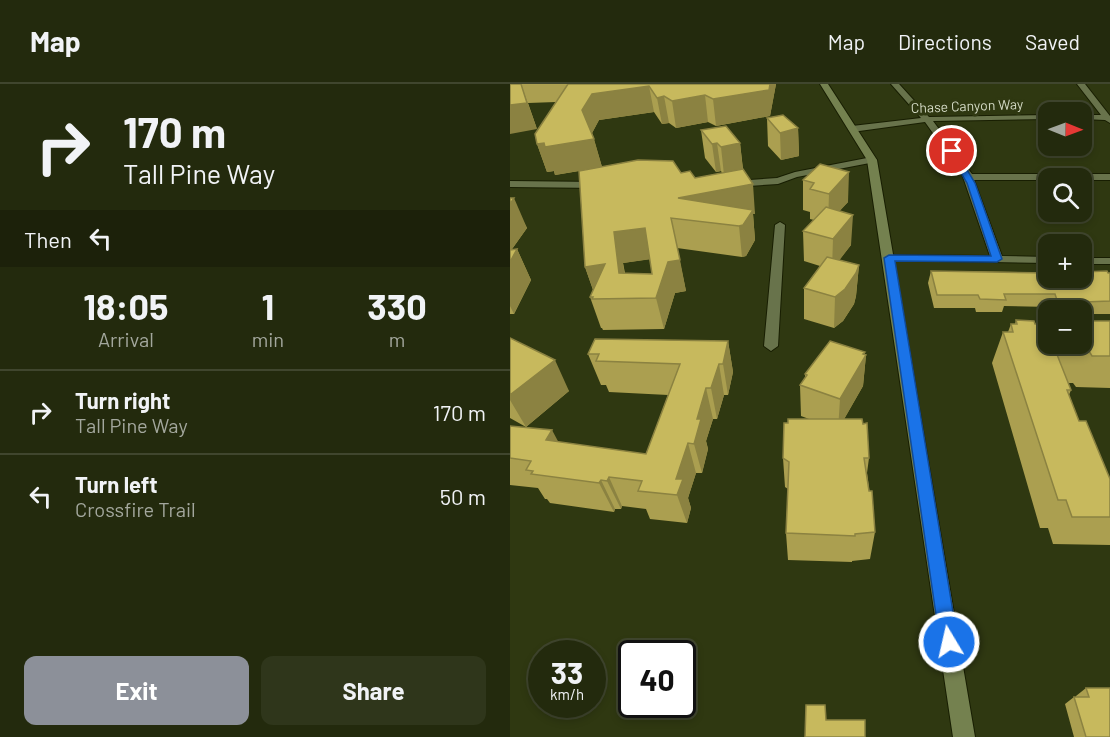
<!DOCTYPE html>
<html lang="en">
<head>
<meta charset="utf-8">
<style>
  body { margin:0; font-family:Barlow,sans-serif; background:#2f361b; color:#f1f3f6; height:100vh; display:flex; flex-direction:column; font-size:22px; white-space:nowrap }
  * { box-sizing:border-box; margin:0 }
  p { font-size:20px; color:#a3a79d }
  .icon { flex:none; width:33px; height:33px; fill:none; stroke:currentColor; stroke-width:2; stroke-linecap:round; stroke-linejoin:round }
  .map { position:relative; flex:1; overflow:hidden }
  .details { display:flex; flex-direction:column; background:#232a0d; width:510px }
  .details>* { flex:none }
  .top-card { background:#232a0d; color:#f1f3f6; overflow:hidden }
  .needle { width:39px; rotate:91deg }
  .buttons { position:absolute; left:528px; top:18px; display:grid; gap:12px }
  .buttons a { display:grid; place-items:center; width:54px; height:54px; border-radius:12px; background:#232a0d; box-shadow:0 3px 9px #0003,0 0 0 2px #40462e; font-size:30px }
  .speed { position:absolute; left:18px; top:556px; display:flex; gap:12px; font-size:30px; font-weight:700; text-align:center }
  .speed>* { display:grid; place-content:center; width:78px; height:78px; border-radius:50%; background:#232a0d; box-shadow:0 3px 9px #0003,0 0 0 2px #40462e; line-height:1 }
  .speed small { font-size:15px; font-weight:400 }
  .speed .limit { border:3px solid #111; border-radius:9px; background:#fff; color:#111 }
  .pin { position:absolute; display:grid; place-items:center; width:51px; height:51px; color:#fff; margin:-26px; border:3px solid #fff; border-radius:50%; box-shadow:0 2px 6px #0007 }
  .me { position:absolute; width:66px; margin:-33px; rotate:351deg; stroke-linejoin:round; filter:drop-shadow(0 0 4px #0008) }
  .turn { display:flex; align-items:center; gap:21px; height:126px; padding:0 24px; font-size:27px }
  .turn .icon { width:78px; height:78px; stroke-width:2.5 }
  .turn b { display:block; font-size:42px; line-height:51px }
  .then { display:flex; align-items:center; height:57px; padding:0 24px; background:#0003; gap:12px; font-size:22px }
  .eta { display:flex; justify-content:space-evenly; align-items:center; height:102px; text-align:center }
  .eta b { font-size:36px; font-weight:700; line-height:42px }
  .action { display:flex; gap:12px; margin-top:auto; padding:12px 24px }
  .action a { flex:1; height:69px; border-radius:12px; background:#8c9099; color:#fff; font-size:24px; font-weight:700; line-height:69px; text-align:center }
  .action a+a { background:#2f361b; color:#f1f3f6 }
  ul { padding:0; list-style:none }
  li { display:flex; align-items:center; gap:18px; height:84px; padding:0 24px; border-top:2px solid #40462e }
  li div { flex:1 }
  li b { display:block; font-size:22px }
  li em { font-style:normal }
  header { display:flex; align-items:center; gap:36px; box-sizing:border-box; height:84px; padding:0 30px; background:#232a0d; border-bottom:2px solid #40462e }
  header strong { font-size:28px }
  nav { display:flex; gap:33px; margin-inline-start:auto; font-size:21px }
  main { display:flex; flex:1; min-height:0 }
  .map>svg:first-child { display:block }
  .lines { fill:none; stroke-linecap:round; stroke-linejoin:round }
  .street-casing { stroke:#181e02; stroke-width:2 }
  .secondary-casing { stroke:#181e02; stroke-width:2 }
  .street { fill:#68734b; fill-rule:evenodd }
  .secondary { fill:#74814f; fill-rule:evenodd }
  .wall { fill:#ab9f50; fill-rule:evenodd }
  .shaded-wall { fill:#8b8241 }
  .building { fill:#c7b95d; stroke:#8b8241; stroke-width:1.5; fill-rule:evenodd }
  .route { fill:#1a73e8; stroke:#114b97; stroke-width:1.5 }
  .labels { text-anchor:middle; stroke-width:6; stroke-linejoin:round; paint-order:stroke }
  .far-street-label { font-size:14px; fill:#d3d9c4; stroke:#2f3811 }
</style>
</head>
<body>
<header>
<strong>Map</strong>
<nav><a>Map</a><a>Directions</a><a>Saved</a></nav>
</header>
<main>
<section class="details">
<div class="top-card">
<div class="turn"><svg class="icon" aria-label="right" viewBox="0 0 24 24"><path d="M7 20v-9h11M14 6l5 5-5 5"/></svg><div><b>170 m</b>Tall Pine Way</div></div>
<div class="then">Then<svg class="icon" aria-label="left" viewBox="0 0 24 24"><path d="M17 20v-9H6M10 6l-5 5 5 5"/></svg></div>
</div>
<div class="eta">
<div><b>18:05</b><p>Arrival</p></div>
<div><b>1</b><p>min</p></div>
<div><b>330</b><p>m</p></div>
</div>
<ul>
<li><svg class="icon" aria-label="right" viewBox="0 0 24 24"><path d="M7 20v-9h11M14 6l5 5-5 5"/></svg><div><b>Turn right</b><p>Tall Pine Way</p></div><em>170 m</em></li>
<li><svg class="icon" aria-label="left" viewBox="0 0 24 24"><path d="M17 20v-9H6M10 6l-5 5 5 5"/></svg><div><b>Turn left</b><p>Crossfire Trail</p></div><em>50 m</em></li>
</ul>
<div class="action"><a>Exit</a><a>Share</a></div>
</section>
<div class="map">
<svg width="600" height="653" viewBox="0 0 600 653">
  <rect width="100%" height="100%" fill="#2f3811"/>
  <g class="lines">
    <g class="street-casing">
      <path id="street" d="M381,0H389L419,33L538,31V35L423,37L462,90H600V96H464L492,172L538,173V179L375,176V172L379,171L480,172L452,90L415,38L342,48L338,45L342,42L411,34Z
        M567,0H575L600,32V39L595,36L572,35V31H591Z
        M362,73L367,76L365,78L287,93L268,100L224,103L219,100L224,97L267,94L285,88Z
        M0,97L89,98L94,101L89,104L0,103Z
        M270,138L275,141L268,262L261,267L254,262L265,141Z
        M572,174H600V180H572Z"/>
    </g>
    <g class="secondary-casing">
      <path id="secondary" d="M310,0H318L367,76L465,653H443L357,76Z"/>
    </g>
    <use href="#street" class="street"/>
    <use href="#secondary" class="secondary"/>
  </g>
  <path class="wall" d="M0,0H266L260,32L206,42L198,38L166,44L159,39L152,40L144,28L89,36L82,49L92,83L171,89L185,94L212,89L211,87L206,88L195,74L191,46L230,59L233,85L245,130H243L245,156L236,172L232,173L167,164L176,207L165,209L154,245L93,246L92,244H91L80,213L83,206L75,183L87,84L45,91L44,87L37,88L27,60L46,18L18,19L27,45ZM140,175L142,190L115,189L113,179Z
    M257,34L288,44L289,72L271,76L258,62Z
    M310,80L338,118L329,127L341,161L329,176L349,181L346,212L344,220L333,237L324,244L294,235V204L310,182L294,177L293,147L304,136L300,135V128L293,126V96Z
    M0,114L17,144L2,165H7L21,196L4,230H0Z
    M421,187L600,189V230H572V226H541L540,223L494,222L492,228H466L465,224H424L418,199Z
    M506,236L525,240L538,260L600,237V304L566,303L563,299H558L561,306L559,311L569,337L600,395V461L543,460L538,444H530L482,279L493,248H498L501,240H505Z
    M0,254L59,307L16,343L0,334Z
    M218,257L223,288L218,311H214L207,335H203L196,357L198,365L192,389H186L178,414L181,424L177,439L140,435L136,425L112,422L111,425H105L104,428L40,419L37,415H35L28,404L0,401V342L48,358L136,370L158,311L99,308L96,301H91L78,270Z
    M355,268L354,271H356L353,302L334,335L359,374L357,389L365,448L360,475L342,477V478L278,476L276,449L278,405L275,403L273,374L278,339L299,335L291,332L290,301L295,294V290Z
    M576,604L600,653H564L555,620L564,613H566V612Z"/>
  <path class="shaded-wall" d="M11,0L27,45L0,50V21Z
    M260,0H266L260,32L206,42L203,15Z
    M139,2L144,28L89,36L80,53L72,26L82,10Z
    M195,11L198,38L166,44L162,17Z
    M154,12L159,39L152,40L147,14Z
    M288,44L289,72L271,76L270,49Z
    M84,55L92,83L45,91L44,87L37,88L27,60Z
    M207,59L211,87L206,88L202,60Z
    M230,59L233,87L214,91L211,63Z
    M339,88L338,118L318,140L319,110Z
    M243,100L245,130H243L245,156L236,172L232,173L229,142L168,114Z
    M4,114L17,144L0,168V120Z
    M343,131L341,161L322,186L323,155Z
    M135,144L142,175L113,179L118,215L109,189L104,148Z
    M7,165L21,196L4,230L0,222V178Z
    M170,176L176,207L165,209L154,245L146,214L158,178Z
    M95,180L86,214L75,183Z
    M349,181L346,212L344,220L333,237L324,244L325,213Z
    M218,257L223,288L218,311L213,280Z
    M355,268L354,275L356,271L353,302L328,346L330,315Z
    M45,276L59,307L16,343L0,316V311Z
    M209,280L214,311L207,335L201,304Z
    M196,304L203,335L196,357L198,365L192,389L184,360L187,335Z
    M42,346L58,376L36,356Z
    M178,359L186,389L178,414L181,424L177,439L167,411L166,395Z
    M99,393L112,422L111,425L97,397Z
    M91,396L105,425L104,428L89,399Z"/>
  <path class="building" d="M0,0H11L17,19L0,21Z
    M58,0H260L259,6L203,15L195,11L162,17L154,12L147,14L139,2L82,10L72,26L84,55L35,63L34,59L27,60L25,50Z
    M273,31L288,44L270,49L257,34Z
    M216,42L230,59L211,63L207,59L202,60L191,46Z
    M128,76L163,77L171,89L180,87L185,94L233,85L243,100L168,114L243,126L233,141L229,142L161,134L170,176L158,178L146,214L82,215L83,213H80L95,180L75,183L69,87ZM135,144L142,190L109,189L104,148Z
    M310,80L339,88L319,110L300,105L304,99L293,96Z
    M0,114H4L0,120Z
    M316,123L343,131L323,155L293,147Z
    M7,165L0,178V166Z
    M317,173L349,181L346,189L335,205L325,213L294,204Z
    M421,187L538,189V194H572V188L597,187L598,189H600V217L548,219L545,210H494L496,216L470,215L468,211H427Z
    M506,236L524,237L525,240H538V260H572V237H600V272H582L579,267L546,268L561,306H557L569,337H576L600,395V433H562L556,416H548L493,248H503L501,240H507Z
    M0,254L45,276L0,311Z
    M85,255L218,257L213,280H209L201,304H196L187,335H191L184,360L178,359L166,395H173L167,411L128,407L132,397L99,393L97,397L91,396L89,399L21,390L23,387L16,386L21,377L0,374V342L42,346L36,356L136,370L170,280L86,277L89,270H78Z
    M320,257L355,268L353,270L356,271L330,315L290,301L297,291L295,290Z
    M278,335H352L353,340L357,339L359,374H354L359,407H362L365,448L345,450V452L276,449L279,378L273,374L274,339H278Z
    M576,604H600V653H576L564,613H579Z
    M296,621H315L316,636H355V653H295Z"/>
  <path class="route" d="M442,65L446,67L465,99L492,175L487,178L385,177L448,558L446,564L439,567L433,564L430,558L374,174L379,171L481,172L457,99L438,67Z"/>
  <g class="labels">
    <g class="far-street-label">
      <text transform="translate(457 22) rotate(-2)" y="5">Chase Canyon Way</text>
    </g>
  </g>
</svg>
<div class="buttons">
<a><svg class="needle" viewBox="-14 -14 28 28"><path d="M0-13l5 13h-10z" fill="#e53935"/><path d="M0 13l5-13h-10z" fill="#a3a79d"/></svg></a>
<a><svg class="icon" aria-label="search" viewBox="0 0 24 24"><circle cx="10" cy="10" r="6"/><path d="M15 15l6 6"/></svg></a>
<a>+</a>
<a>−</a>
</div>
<div class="speed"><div>33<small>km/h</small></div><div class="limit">40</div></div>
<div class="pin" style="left:442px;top:67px;background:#d93025"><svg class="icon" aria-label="arrive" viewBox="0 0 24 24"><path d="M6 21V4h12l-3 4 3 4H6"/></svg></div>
<svg class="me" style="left:439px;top:558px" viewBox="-20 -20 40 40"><circle r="17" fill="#1a73e8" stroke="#fff" stroke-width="3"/><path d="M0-11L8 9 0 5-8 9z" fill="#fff"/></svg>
</div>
</main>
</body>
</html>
